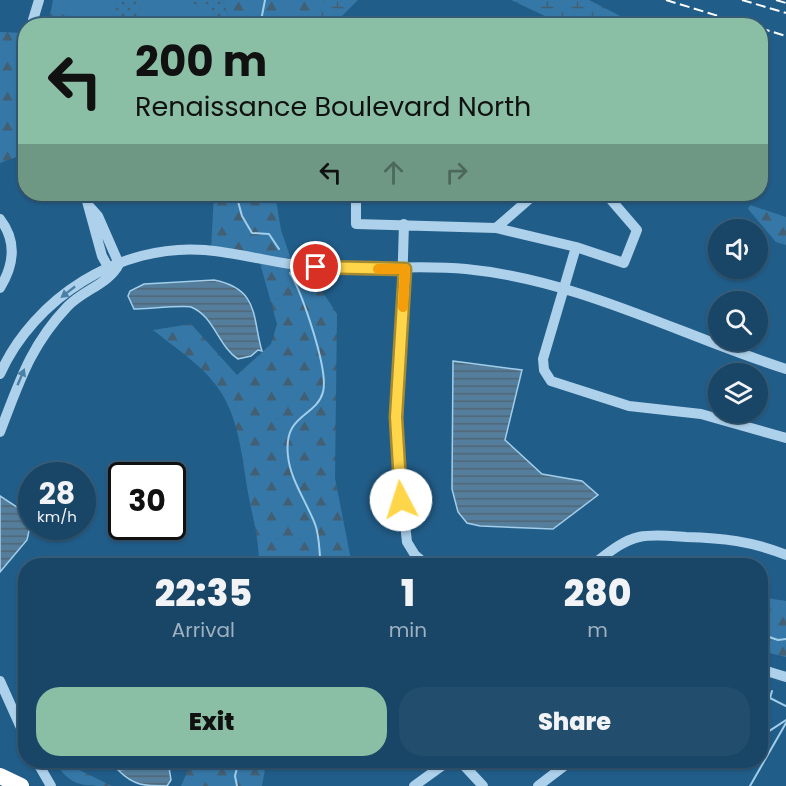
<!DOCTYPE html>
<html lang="en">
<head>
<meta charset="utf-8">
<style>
  body { margin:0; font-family:Poppins,sans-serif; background:#224d6d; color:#f1f3f6; height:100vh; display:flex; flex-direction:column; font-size:22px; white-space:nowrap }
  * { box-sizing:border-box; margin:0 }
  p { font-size:20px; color:#9fb1c0 }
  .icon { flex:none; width:33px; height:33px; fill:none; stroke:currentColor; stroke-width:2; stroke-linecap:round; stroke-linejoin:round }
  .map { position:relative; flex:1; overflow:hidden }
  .drawer { position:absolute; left:18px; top:558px; width:750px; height:210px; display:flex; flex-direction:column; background:#194667; border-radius:24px; box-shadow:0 2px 4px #0004,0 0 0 2px #375e7b }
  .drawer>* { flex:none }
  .top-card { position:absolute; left:18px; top:18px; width:750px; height:183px; border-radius:24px; box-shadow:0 2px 4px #0004,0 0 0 2px #375e7b; background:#8abfa5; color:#111; overflow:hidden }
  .fabs { position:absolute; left:708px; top:219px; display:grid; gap:12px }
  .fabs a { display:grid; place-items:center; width:60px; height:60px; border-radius:50%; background:#194667; box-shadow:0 2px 4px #0004,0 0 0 2px #375e7b; font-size:30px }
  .speed { position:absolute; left:18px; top:462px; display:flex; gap:12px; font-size:30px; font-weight:700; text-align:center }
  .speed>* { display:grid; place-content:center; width:78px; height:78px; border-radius:50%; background:#194667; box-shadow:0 2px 4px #0004,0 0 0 2px #375e7b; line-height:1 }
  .speed small { font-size:15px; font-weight:400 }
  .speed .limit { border:3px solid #111; border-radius:9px; background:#fff; color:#111 }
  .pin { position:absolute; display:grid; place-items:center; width:51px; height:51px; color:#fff; margin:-26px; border:3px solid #fff; border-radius:50%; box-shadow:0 2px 6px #0007 }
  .me { position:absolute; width:66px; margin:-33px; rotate:355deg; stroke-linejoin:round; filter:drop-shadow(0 0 4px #0008) }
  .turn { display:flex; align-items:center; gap:21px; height:126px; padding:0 18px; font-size:27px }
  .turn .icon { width:78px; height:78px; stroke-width:2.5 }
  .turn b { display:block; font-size:42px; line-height:51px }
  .lanes { display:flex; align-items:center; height:57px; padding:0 18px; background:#0003; justify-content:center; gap:30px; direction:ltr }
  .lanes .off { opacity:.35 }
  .eta { display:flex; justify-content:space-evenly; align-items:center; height:102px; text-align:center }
  .eta b { font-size:36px; font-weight:800; line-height:42px }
  .cta { display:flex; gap:12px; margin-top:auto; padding:12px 18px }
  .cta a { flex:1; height:69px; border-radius:24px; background:#8abfa5; color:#111; font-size:24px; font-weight:800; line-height:69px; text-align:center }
  .cta a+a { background:#224d6d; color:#f1f3f6 }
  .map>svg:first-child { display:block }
  .forest { fill:url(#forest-firs) }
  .wetland { fill:url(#wetland-marsh) }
  .park { fill:url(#park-dots) }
  .garden { fill:#3577a6 }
  .water { fill:url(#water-rules); stroke:#a1ceeb; stroke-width:1.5 }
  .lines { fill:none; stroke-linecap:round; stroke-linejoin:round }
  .stream { stroke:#a1ceeb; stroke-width:2 }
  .minor { stroke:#add1ea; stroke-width:10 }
  .highway { stroke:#fff; stroke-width:16 }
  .rail { stroke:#fff; stroke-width:2; stroke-dasharray:10 4.5; stroke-linecap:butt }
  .oneway { fill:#4b80a6 }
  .route-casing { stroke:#a68a30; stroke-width:15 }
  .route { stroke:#ffd54a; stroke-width:10 }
  .slow { stroke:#f59e0b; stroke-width:10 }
</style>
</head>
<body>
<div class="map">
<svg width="786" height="786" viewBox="0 0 786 786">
  <defs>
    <pattern id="forest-firs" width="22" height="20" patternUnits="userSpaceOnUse" patternTransform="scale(1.5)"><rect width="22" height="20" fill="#3577a6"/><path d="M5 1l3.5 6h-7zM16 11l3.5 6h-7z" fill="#425f74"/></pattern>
    <pattern id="wetland-marsh" width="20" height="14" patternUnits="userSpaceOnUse" patternTransform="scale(1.5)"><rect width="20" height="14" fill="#3577a6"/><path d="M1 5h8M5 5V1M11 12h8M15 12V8" fill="none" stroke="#425f74"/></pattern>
    <pattern id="park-dots" width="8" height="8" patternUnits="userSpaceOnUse" patternTransform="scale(1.5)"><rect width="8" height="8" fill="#3577a6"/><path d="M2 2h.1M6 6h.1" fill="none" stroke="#425f74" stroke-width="1.8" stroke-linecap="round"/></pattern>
    <pattern id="water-rules" width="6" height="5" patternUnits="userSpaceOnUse" patternTransform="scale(1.5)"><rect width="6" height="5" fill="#547e9c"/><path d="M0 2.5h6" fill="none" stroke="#506574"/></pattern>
  </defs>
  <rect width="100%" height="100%" fill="#215d89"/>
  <path class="forest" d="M222,0H325L314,26L232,25Z
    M0,32L26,33L25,154L0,163Z
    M214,194H275L281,230L293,265H305L337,314L335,478L352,565H259C259,540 254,523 249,498C242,461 240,415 215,384C199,363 174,347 153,330L191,324L237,375L271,344L277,324L258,256L211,250Z
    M750,205L786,217V245L776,242L748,209Z
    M760,597L786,601V657L761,651Z
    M54,761H61L112,786C79,786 71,786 54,761Z
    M192,761V760L276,761L265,769L262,786H181Z"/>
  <path class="wetland" d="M325,0H358L342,16L338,25H314Z
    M511,0H589L638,25H554L547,17Z"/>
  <path class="park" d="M53,0H222L232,25L48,26Z"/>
  <path class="garden" d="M58,0H117L110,25L103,26L54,12Z
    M143,0C184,0 200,0 228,25H135Z"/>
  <path class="water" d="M214,280C260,289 252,318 262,351L258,350L251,356L238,359C218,346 214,316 191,307C184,305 145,309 134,309L128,296L130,291L144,284Z
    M453,361L522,370L505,440L542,474L582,481L598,495L553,529L480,526L467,523L458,512L452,489Z
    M0,496L20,509L31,522L27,540L0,572Z
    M161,760L168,761L171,780L167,786C144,786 134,786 118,770L147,767Z"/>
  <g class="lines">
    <path class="stream" d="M260,26L265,0
      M236,194L242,216L252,233L269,234L279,249
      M290,273C302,293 329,370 323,392C316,418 283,413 288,456C290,479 307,503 315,524C320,537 319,553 321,566
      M760,634L778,640L786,639
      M772,691L770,698L786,706
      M760,699L770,698
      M760,737L786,720
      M677,766L700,760
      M237,786L235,776L239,760
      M750,786L786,723"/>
    <path class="minor" d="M35,26L33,20L39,0
      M85,194L102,256L111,272
      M356,194V224L496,228L576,247L624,263L637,230L606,194
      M90,207L98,216L119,264
      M0,219C17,241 14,265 0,288
      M404,224L397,453L407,542L415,555L428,566
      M496,228L535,194
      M576,247L543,359L544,370L551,381L629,406L701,414L786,438
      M0,374C34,298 120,243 205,250C242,253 279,265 317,267C366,271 417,264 466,269C579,280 680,335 786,369
      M0,432C19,383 30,346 67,307C83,290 109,284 119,264
      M591,566C606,555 621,541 639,537C654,534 671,536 686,537C722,538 752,541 786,555
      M760,669L786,677
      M0,681L26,739
      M36,760L51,786
      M459,760L483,786
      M414,786L450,760
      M538,786L572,760"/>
    <path class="highway" d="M0,776L21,786"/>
    <path class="rail" d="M666,0L751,26
      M742,0L786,13
      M776,0L786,3
      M760,28L786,36"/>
  </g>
  <defs><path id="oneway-solid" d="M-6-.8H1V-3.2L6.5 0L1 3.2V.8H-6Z" transform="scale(1.5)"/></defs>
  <g class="oneway">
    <use href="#oneway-solid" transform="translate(68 292) rotate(142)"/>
    <use href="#oneway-solid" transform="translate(21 377) rotate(-67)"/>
  </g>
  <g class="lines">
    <g class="route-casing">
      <path id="route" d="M316,267L405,269L396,417L401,500"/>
    </g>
    <use href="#route" class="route"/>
    <path class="slow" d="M378,269H405L403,307"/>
  </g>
</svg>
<div class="fabs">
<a><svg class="icon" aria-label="sound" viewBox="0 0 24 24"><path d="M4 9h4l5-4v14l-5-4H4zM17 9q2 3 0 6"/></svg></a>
<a><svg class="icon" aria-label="search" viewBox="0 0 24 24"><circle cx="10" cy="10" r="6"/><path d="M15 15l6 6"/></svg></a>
<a><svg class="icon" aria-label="layers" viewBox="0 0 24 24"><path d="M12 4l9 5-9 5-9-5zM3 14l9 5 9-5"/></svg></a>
</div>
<div class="speed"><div>28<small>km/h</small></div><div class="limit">30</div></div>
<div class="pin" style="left:316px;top:267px;background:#d93025"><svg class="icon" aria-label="arrive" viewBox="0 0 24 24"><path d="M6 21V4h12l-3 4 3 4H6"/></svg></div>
<svg class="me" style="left:401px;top:500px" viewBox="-20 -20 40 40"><circle r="19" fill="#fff"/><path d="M0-13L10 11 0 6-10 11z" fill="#ffd54a"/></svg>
<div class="top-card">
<div class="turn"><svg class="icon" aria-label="left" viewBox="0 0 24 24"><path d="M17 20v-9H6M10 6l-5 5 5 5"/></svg><div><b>200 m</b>Renaissance Boulevard North</div></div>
<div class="lanes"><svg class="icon" aria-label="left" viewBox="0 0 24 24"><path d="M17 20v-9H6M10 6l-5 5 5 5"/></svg><svg class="icon off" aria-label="ahead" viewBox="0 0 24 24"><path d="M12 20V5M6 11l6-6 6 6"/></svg><svg class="icon off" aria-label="right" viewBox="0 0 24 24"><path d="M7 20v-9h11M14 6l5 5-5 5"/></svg></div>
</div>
<section class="drawer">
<div class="eta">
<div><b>22:35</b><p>Arrival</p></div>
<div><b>1</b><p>min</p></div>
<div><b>280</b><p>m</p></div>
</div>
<div class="cta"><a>Exit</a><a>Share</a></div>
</section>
</div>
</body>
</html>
